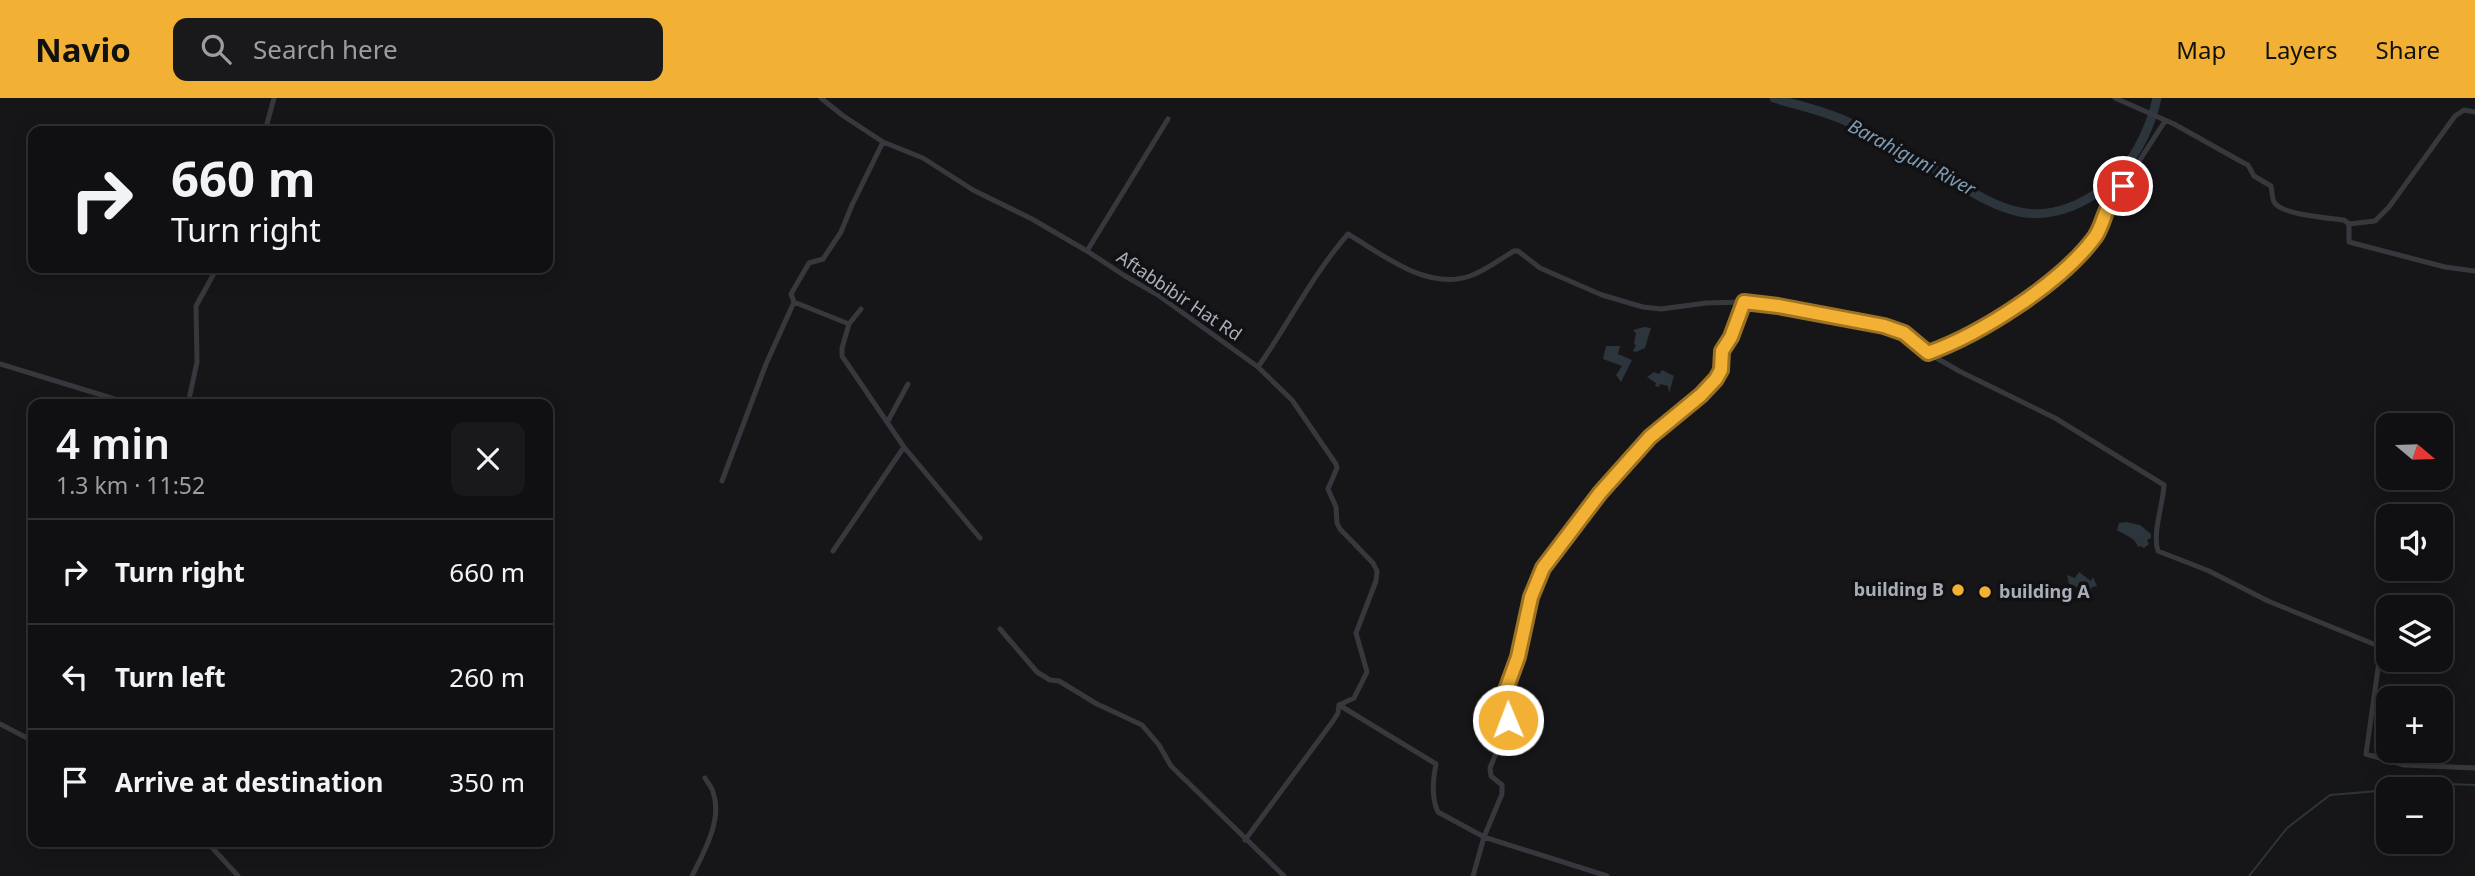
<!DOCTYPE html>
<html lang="en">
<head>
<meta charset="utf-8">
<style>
  body { margin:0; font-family:"Noto Sans",sans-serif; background:#19191b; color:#f1f3f6; height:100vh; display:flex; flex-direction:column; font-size:26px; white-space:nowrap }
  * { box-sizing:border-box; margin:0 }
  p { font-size:23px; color:#9c9d9f }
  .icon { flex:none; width:38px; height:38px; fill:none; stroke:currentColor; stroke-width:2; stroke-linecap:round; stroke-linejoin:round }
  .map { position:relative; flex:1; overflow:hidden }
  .side { position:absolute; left:28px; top:301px; width:525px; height:448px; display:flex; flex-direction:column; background:#101012; border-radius:14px; box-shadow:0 4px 18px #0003,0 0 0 2px #303032 }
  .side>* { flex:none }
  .top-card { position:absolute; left:28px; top:28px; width:525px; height:147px; border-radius:14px; box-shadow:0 4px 18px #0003,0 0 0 2px #303032; background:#101012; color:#f1f3f6; overflow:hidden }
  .needle { width:46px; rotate:109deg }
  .tools { position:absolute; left:2376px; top:315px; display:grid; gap:14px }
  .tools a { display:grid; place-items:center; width:77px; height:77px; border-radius:14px; background:#101012; box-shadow:0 4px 18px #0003,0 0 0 2px #303032; font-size:35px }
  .pin { position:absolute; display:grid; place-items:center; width:60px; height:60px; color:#fff; margin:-30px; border:4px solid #fff; border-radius:50%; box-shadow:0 2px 7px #0007 }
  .me { position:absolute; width:77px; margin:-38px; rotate:359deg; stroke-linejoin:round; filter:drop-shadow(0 0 5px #0008) }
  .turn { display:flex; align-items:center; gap:24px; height:147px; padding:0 28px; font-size:32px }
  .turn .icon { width:91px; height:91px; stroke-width:2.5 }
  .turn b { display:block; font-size:49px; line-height:60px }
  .round { display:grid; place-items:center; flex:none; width:74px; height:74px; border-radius:14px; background:#19191b }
  .headline { display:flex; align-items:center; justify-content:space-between; height:119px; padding:0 28px }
  h1 { font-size:42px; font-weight:600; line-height:52px }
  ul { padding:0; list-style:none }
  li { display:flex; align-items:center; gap:21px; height:105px; padding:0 28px; border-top:2px solid #303032 }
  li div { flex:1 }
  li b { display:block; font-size:26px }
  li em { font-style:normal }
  header { display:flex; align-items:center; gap:42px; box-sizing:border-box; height:98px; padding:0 35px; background:#f2b134; color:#111 }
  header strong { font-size:33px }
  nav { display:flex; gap:38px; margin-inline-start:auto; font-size:24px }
  .search { width:490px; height:63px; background:#19191b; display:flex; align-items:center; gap:18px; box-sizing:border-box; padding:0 24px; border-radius:14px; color:#9c9d9f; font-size:26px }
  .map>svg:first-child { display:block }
  .water { fill:#2c353c }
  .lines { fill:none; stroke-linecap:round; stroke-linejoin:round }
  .stream { stroke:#2c353c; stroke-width:2 }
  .river { stroke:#2c353c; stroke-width:9 }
  .street { stroke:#37383d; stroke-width:5 }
  .route-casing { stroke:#9d7322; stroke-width:18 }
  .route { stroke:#f2b134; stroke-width:12 }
  .poi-dot { fill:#f2b134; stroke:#111113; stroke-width:2.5 }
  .labels { text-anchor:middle; stroke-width:7; stroke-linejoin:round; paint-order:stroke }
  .street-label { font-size:18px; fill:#a8adb8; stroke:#111113 }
  .poi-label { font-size:18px; font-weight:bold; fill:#a8adb8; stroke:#111113; text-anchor:end }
  .water-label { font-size:19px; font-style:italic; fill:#7f9bb3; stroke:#111113 }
</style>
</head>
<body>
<header>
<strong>Navio</strong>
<div class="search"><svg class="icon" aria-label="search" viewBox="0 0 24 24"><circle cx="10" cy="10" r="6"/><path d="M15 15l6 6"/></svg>Search here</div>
<nav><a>Map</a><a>Layers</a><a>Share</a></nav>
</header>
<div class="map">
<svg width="2475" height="778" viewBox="0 0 2475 778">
  <rect width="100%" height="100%" fill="#161618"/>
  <path class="water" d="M1644,229L1651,230L1645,250L1636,254L1633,253L1636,247L1634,246L1636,235L1633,232Z
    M1606,248H1620L1618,256L1632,262L1621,284L1616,277L1622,268L1603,261Z
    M1662,272L1674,278L1669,295L1668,288L1660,286L1659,289L1655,288L1656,285L1647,279L1654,274L1659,276Z
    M2126,424L2140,427L2151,436V440L2147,442L2149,446L2144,450L2141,448L2138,449C2135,439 2124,437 2117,432L2119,425Z
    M2079,474L2091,483L2093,479L2097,488L2092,489L2090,494L2069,486L2067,477L2075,480Z"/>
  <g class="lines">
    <path class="stream" d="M2249,778L2287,730L2330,697L2378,693L2420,685L2475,687"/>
    <path class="river" d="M1774,0C1799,8 1826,13 1850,25C1872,36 1895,47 1916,60C1984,99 2028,146 2104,90C2131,70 2150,33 2157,0"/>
    <path class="street" d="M821,0L842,17L883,44L923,60L973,92L1032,121L1087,153L1125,178L1158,197L1258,269L1292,302L1336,366L1337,370L1328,391L1336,409L1337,425L1340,431L1373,465L1377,473L1376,483L1356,535L1367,574L1354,600L1339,607
      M2115,0L2174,26L2242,64L2248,67L2254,78L2271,88C2272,92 2272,100 2274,104C2281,117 2330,120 2344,122L2349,126
      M2475,14L2464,12L2455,18L2389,109L2375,123L2349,126V144L2445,169L2475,173
      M265,33L274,0
      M1087,153L1168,21
      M794,204L791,196L809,165L823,161L841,134L852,107L883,44
      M861,211L849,226L842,250V258L904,349L980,440
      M1928,255L1961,242L2008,213L2075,162L2097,137L2112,101L2123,88L2165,23
      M0,266L131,306
      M1258,269C1289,225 1313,176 1348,136C1383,157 1427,193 1470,178C1485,173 1500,161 1514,153H1518L1540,170L1602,197L1643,209L1661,211L1706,205L1744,204L1778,208L1884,228L1904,235L1928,255L1959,273L2055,320L2164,387C2163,407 2152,436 2158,453L2209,473L2268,503L2381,549L2366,656L2404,667L2475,670
      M188,306L197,264L196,208L217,170
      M888,323L908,286
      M722,383L766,266L794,204L849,226
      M833,453L904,349
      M1000,531L1037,574L1050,582L1059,583L1097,606L1142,627L1159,647L1171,668L1284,778
      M1339,607L1436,666C1433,681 1431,700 1438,714L1484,739L1607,778
      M0,626L33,643
      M1245,742L1333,623L1338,615L1339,607
      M207,744L238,778
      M692,778C704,754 723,721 713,694C712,689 707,684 705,680
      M1473,778L1484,739L1502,696V687L1491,678L1490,670L1507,628L1508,618L1504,611L1507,589L1518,559L1531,499L1543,470L1600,395L1650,339L1701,297L1716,281L1721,272L1722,253L1731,239L1744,204"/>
  </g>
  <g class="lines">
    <g class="route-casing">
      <path id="route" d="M1508,622L1504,611L1507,589L1518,559L1531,499L1543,470L1600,395L1650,339L1701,297L1716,281L1721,272L1722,253L1731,239L1744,204L1778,208L1884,228L1904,235L1928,255C1981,236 2061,185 2095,139C2102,129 2104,116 2110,105C2113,98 2119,93 2123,88"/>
    </g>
    <use href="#route" class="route"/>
  </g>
  <g class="poi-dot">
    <circle cx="1958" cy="492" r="7"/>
    <circle cx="1985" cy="494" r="7"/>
  </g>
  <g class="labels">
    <g class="street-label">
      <text transform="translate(1179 198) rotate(34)" y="6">Aftabbibir Hat Rd</text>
    </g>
    <g class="poi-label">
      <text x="1944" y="498">building B</text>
      <text x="1999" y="500" text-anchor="start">building A</text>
    </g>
    <g class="water-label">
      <text transform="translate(1912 59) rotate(28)" y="7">Barahiguni River</text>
    </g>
  </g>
</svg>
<div class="tools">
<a><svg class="needle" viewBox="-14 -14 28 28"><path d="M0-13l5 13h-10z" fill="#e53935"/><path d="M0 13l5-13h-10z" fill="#9c9d9f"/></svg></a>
<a><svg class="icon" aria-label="sound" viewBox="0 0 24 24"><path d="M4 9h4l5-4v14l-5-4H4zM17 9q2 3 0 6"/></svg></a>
<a><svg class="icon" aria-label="layers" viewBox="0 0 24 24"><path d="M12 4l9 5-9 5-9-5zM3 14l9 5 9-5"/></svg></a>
<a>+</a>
<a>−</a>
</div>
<div class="pin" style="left:2123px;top:88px;background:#d93025"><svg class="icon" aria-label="arrive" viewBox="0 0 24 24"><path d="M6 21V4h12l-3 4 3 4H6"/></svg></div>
<svg class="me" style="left:1508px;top:622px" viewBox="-20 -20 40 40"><circle r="17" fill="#f2b134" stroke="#fff" stroke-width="3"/><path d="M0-11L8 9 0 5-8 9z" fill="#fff"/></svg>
<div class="top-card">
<div class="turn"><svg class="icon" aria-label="right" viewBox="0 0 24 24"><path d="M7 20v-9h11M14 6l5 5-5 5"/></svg><div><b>660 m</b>Turn right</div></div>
</div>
<section class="side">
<div class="headline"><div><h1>4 min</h1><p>1.3 km · 11:52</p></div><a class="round"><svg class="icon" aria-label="close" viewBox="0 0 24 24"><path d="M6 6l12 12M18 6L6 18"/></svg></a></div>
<ul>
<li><svg class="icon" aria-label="right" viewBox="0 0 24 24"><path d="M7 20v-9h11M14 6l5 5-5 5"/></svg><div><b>Turn right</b></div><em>660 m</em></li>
<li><svg class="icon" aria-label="left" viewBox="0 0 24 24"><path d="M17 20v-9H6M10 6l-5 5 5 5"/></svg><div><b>Turn left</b></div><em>260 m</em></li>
<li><svg class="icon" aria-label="arrive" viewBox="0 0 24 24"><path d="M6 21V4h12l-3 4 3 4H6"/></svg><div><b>Arrive at destination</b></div><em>350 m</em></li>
</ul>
</section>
</div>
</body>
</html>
